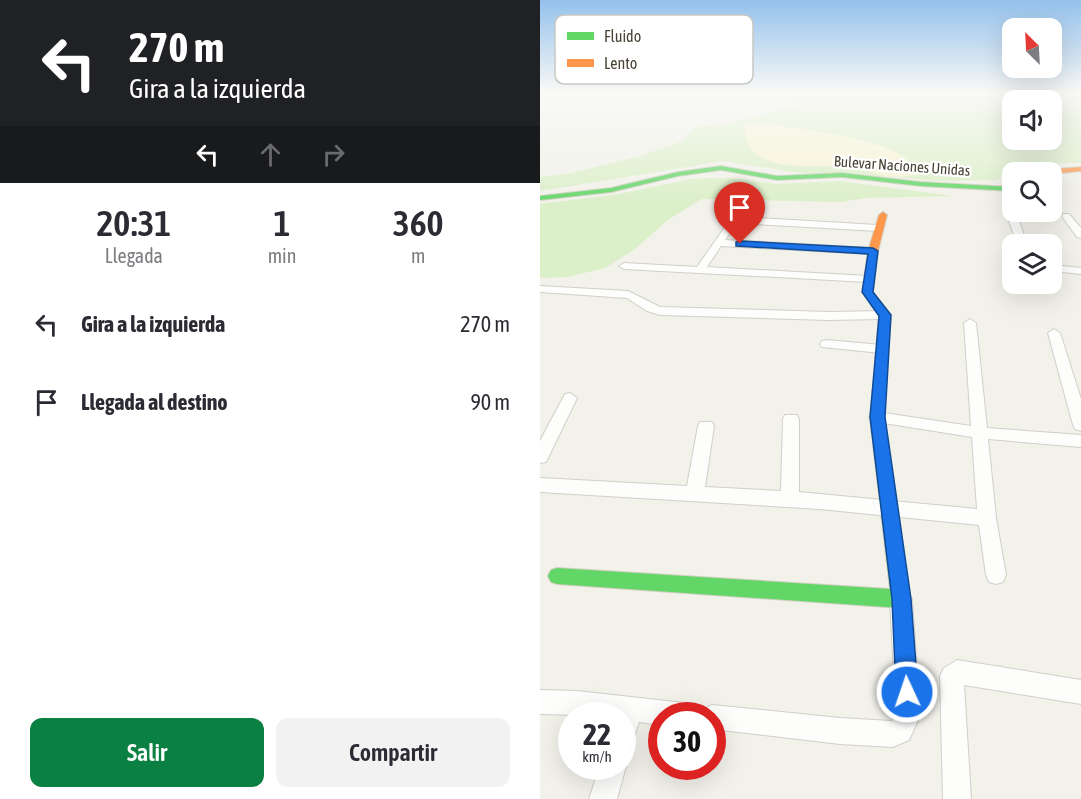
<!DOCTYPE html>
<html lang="es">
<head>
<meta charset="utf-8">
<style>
  body { margin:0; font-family:"Asap Condensed",sans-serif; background:#f2f2f3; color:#2b2b33; height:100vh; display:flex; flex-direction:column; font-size:22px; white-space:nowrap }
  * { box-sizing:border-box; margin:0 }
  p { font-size:20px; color:#7c7c81 }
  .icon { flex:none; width:33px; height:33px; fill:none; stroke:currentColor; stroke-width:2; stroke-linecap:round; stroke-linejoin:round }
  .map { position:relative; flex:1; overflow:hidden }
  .panel { display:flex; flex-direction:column; background:#fff; width:540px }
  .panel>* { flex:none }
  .hud { background:#202124; color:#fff; overflow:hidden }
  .needle { width:39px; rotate:336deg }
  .controls { position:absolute; left:462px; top:18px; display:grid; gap:12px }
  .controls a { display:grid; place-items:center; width:60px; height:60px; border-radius:12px; background:#fff; box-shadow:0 6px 24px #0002; font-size:30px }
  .speed { position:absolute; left:18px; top:702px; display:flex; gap:12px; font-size:30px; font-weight:700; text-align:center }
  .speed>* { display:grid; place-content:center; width:78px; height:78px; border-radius:50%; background:#fff; box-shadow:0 6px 24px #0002; line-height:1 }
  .speed small { font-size:15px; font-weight:400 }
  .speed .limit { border:9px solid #d22; background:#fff; color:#111 }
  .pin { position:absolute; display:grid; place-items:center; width:51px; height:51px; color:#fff; margin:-62px -26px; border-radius:50% 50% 50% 0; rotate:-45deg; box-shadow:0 0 6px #0007 }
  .pin .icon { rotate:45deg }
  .me { position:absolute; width:66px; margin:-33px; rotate:357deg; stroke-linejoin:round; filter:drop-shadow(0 0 4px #0008) }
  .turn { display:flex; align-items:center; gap:21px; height:126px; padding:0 30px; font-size:27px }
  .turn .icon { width:78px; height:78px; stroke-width:2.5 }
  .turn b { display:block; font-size:42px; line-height:51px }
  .lanes { display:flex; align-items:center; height:57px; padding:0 30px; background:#0003; justify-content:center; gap:30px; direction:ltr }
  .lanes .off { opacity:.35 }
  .eta { display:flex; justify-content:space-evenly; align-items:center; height:102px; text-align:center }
  .eta b { font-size:36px; font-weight:600; line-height:42px }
  .action { display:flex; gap:12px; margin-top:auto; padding:12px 30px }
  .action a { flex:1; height:69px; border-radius:12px; background:#0b8043; color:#fff; font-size:24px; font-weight:600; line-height:69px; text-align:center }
  .action a+a { background:#f2f2f3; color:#2b2b33 }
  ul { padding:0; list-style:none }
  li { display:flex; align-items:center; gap:18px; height:78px; padding:0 30px }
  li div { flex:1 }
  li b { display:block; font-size:22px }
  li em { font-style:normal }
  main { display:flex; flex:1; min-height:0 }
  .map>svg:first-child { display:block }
  .green { fill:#dbefc8; fill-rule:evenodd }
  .sand { fill:#f8f4d3 }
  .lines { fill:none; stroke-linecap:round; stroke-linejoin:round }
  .street-casing { stroke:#d0cfc8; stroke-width:2 }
  .fast-casing { stroke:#d2d0c1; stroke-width:2 }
  .slow-casing { stroke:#d2d0c1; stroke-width:2 }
  .street { fill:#fdfdfc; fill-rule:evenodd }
  .fast { fill:#63d668; fill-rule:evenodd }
  .slow { fill:#ff974d; fill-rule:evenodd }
  .route { fill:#1a73e8; stroke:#114b97; stroke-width:1.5 }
  .labels { text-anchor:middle; stroke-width:4.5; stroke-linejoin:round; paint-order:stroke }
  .far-street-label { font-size:15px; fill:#494435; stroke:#fff }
  .key { fill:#fff; stroke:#c8c7c2; stroke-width:1.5 }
  .key-label { font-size:16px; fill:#494435 }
</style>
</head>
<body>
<main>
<section class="panel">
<div class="hud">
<div class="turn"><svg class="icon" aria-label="left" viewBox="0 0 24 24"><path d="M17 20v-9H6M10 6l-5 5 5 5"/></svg><div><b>270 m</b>Gira a la izquierda</div></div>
<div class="lanes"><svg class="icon" aria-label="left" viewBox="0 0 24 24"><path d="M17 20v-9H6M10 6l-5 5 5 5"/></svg><svg class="icon off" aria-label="ahead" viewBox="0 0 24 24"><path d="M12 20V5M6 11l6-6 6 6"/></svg><svg class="icon off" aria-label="right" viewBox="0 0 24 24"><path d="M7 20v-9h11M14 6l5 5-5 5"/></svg></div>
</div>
<div class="eta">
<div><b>20:31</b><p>Llegada</p></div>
<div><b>1</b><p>min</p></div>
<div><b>360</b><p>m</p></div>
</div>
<ul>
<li><svg class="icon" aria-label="left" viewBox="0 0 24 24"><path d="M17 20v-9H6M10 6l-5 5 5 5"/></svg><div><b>Gira a la izquierda</b></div><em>270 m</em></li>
<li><svg class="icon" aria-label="arrive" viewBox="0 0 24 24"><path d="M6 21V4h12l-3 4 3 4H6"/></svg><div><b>Llegada al destino</b></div><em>90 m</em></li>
</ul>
<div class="action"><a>Salir</a><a>Compartir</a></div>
</section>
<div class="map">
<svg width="541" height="799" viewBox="0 0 541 799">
  <rect width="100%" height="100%" fill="#f2f1ea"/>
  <path class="green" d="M195,93H541V163H512L472,172L456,180L398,181L308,173H259L184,161L0,191V177L31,173L100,156L142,141L155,127L183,125L254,106L253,101ZM472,100H512V140H472Z
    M170,178H193L236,184L299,181L413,196L325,198L301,202L161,199L128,220L95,249L65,268L27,277L0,278V204L79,194L151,179Z"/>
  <path class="sand" d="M217,123C245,125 349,140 367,159C371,163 374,170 378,175C365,176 353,178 340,175C331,173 323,167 314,166C283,164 200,178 205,126Z"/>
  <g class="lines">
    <g class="street-casing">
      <path id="street" d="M202,206L207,209L201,217L338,225L343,228L338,231L197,223L185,240L333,248L338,251L333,254L181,246L167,267L328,276L334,279L328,282L84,269L79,266L84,263L157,267L199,207Z
        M468,210L476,212L487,244H477L466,212Z
        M523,214H529L541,228V238L537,237L523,218Z
        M512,265L541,268V274L512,271Z
        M0,286L88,291L120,307L288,312L345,311L351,315L345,319L288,320L120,315L107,311L87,298L0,292Z
        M430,319L436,323L447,428L541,435V447L448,439L456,518L466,575L463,582L456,584L449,582L446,575L439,525L280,509L0,492V478L147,486L158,426L160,422H172L174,426L165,487L241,491L243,419L245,415H257L259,419V492L437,509L432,437L337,422L332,421L329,417L332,413L337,412L431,426L424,323Z
        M514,329L520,333L541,399V431L535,429L533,425L508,333Z
        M287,340L341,345L348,349L341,353L282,347L280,344L282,341Z
        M30,393L37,398L6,462L0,463V441L25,394Z
        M361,589L368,592L372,599L380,716L369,740L353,747L300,744L172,729V716H122V725L99,722L91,746L82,749V716L0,714V690L37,691L154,704L163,709L172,705L300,718L352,721L356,714L350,599L354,592Z
        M417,660L541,680V704L424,685L431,799H403L400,676L404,668Z
        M82,757L86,766L77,799H49L60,766H82Z"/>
    </g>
    <g class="fast-casing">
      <path id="fast" d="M181,166L237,176L302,173L381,182L472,187V191L381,186L302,177L237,180L181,170L138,176L71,192L0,200V196L71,188L138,172Z
        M340,375L346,379L344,417L370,599L368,605L361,608L17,584L11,582L8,576L11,570L17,568L350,589L330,417L334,379Z"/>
    </g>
    <g class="slow-casing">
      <path id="slow" d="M541,167V171L512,174L499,172L503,170Z
        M343,212L347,215L338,251L333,292L351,315L346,379L340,383L334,379L339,315L323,292L328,251L339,215Z"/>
    </g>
    <use href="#street" class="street"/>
    <use href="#fast" class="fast"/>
    <use href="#slow" class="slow"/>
  </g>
  <linearGradient id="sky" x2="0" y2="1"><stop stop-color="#94c1ec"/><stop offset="0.45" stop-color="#f9f9f6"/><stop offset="1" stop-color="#f9f9f6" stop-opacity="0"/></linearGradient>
  <rect width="541" height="205" fill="url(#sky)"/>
  <path class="route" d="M200,241L333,248L338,251L333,292L351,315L345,417L371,599L378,692L375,700L367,703L359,700L356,692L352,599L330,417L339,316L322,292L328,254L196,246V242Z"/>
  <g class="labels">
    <g class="far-street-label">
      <text transform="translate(362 166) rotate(4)" y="5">Bulevar Naciones Unidas</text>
    </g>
  </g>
  <rect x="15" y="15" width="198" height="69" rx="9" class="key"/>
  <rect x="27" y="32" width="27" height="8" fill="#63d668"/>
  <rect x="27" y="59" width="27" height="8" fill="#ff974d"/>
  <g class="key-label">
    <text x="64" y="42">Fluido</text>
    <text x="64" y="69">Lento</text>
  </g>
</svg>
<div class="controls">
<a><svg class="needle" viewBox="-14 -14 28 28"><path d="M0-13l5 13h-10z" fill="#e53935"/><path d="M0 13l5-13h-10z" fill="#7c7c81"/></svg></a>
<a><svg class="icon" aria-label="sound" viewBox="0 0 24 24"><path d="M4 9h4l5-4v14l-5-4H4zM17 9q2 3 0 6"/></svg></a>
<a><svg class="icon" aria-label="search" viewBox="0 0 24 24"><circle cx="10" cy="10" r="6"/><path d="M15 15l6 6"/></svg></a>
<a><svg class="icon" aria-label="layers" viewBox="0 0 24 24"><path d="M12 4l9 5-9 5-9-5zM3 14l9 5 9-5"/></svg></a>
</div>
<div class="speed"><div>22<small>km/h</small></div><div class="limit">30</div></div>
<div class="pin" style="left:200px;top:244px;background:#d93025"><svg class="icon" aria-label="arrive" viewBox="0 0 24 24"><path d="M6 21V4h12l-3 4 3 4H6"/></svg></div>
<svg class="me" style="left:367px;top:692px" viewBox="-20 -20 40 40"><circle r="17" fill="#1a73e8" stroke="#fff" stroke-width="3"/><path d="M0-11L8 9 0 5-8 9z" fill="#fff"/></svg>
</div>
</main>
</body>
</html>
